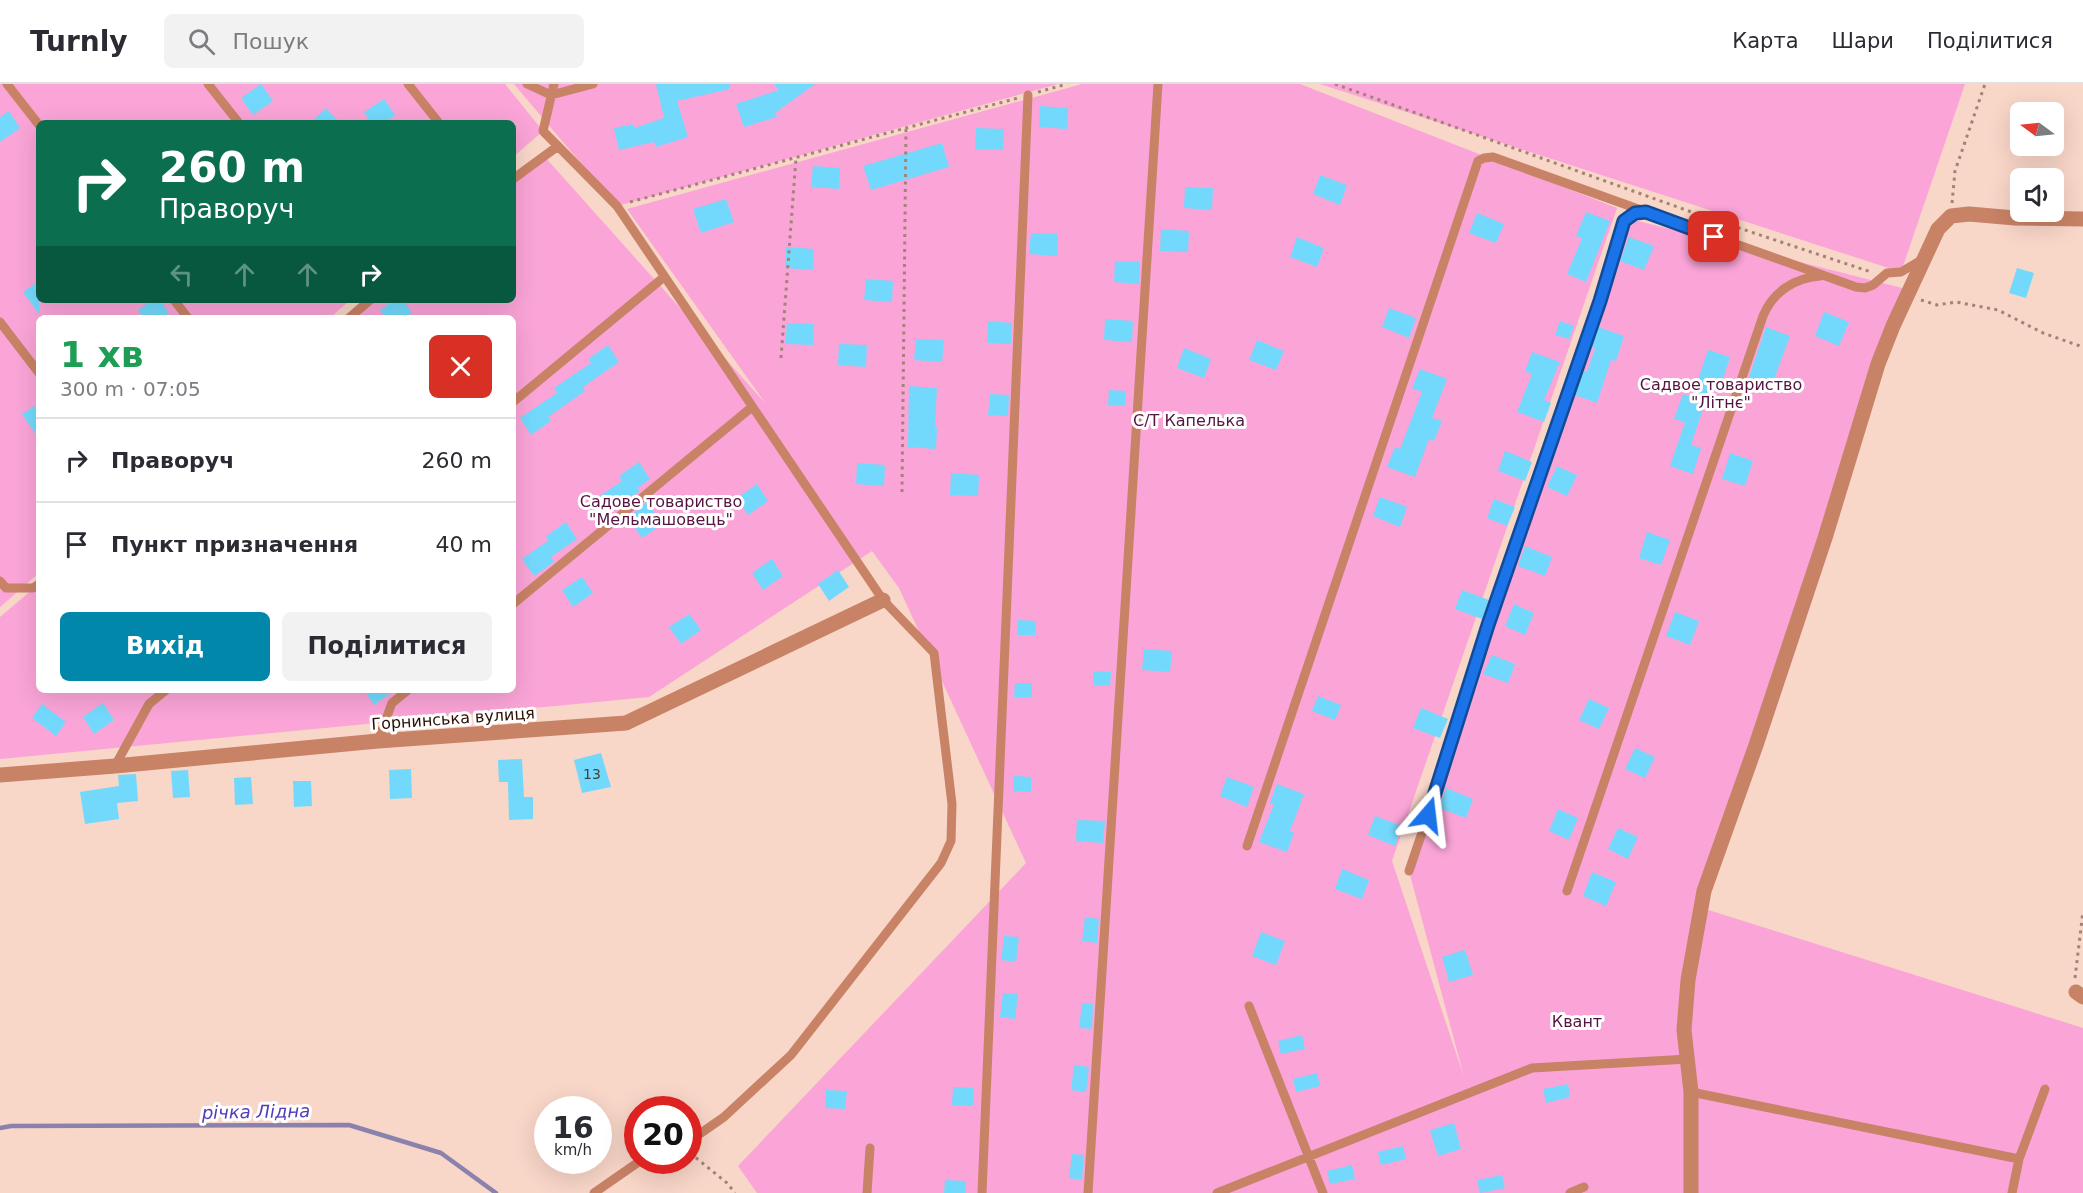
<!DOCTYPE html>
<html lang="uk">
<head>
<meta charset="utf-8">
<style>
  body { margin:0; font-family:"DejaVu Sans",sans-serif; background:#f2f2f3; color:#2b2b33; height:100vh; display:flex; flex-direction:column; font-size:22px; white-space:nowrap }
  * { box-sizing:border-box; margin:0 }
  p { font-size:20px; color:#7c7c81 }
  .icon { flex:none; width:33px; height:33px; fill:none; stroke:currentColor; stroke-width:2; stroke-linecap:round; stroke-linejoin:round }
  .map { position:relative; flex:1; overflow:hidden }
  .drawer { position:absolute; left:36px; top:231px; width:480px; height:378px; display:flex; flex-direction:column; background:#fff; border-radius:9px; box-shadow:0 6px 24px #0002 }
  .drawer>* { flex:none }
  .top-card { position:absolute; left:36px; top:36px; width:480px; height:183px; border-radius:9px; box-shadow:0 6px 24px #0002; background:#0b6e4f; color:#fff; overflow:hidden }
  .needle { width:39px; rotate:285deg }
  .controls { position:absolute; left:2010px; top:18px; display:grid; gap:12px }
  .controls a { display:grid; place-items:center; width:54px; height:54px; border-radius:9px; background:#fff; box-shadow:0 6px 24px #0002; font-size:30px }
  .speed { position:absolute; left:534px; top:1012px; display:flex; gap:12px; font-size:30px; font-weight:700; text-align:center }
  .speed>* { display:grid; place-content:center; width:78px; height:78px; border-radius:50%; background:#fff; box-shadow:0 6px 24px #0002; line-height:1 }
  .speed small { font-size:15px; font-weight:400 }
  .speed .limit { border:9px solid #d22; background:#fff; color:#111 }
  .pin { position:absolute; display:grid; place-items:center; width:51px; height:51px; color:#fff; margin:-26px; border-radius:12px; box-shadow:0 3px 9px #0006 }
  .me { position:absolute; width:66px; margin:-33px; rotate:17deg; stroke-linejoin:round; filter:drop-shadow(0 0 4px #0008) }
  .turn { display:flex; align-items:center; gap:21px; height:126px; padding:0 24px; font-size:27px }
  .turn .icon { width:78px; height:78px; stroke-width:2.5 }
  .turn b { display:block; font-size:42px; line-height:51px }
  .lanes { display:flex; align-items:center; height:57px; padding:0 24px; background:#0003; justify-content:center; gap:30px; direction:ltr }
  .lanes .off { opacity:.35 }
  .round { display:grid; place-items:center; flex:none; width:63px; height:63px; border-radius:9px; background:#f2f2f3 }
  .summary { display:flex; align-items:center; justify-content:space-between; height:102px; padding:0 24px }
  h1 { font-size:36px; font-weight:700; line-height:45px; color:#1e9e55 }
  .action { display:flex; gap:12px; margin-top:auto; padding:12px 24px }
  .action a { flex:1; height:69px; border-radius:9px; background:#0187a9; color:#fff; font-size:24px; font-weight:700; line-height:69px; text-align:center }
  .action a+a { background:#f2f2f3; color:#2b2b33 }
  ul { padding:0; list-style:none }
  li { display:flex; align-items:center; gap:18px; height:84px; padding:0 24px; border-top:2px solid #e1e1e2 }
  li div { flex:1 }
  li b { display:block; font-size:22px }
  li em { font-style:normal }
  header { display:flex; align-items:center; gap:36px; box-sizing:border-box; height:84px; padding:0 30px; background:#fff; border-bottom:2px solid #e1e1e2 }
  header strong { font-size:28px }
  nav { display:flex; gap:33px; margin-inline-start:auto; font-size:21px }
  .search { width:420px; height:54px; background:#f2f2f3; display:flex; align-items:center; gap:15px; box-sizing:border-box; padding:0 21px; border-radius:9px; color:#7c7c81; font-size:22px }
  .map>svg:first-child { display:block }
  .green { fill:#faa4d7 }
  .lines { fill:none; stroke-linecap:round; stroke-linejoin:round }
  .stream { stroke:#8a82ac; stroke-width:4.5 }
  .building { fill:#73d9fc }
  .path { stroke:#a38376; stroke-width:3; stroke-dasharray:3 4.5; stroke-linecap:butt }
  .lane { stroke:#c88265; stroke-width:9 }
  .street { stroke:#c88265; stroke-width:15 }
  .route-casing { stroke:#114b97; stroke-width:15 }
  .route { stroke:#1a73e8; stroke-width:10 }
  .labels { text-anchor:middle; stroke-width:6; stroke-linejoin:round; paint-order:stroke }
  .number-label { font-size:14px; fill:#3e4241 }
  .park-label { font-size:16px; fill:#561441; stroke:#fff }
  .street-label { font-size:16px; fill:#2c0f03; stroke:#fff }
  .water-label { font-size:18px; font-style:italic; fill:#503db7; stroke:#fff }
</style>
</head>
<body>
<header>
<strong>Turnly</strong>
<div class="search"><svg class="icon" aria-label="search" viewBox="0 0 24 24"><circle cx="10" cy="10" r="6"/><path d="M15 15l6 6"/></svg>Пошук</div>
<nav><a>Карта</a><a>Шари</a><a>Поділитися</a></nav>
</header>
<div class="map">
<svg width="2083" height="1109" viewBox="0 0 2083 1109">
  <rect width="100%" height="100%" fill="#f8d6c8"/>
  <path class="green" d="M0,0H505L543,47L513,73V39H39V216H350L330,234H39V489L0,523Z
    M514,0H1058L617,122Z
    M1082,0H1300L1617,124L1392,777L1464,993L1409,787L1626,134L1910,206L1702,824L2083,944V1109H757L738,1082L1026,779L899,504L872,467L649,613L0,675V533L39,500V606H513V234H353L374,216H513V98L544,72L766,320L627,125Z
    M1320,0H1965L1901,188Z"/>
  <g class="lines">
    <path class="stream" d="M0,1044L11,1042L349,1041L441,1069L496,1109"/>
  </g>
  <path class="building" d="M261,0L273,17L253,31L241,14Z
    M656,0H730V5L677,17L688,53L656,63L654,58L619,66L614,44L633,40L634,44L664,34Z
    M774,0H815L775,29L777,33L744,43L736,20L779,6Z
    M384,15L395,31L384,39H371L364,28Z
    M1040,22L1068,24L1067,45L1039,43Z
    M326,24L340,39H310Z
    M9,27L20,44L0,58V33Z
    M976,44L1004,45L1003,66L975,65Z
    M942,59L949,83L871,106L863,82Z
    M813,82L840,84L839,105L811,103Z
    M1320,91L1347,101L1340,121L1313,110Z
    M1185,103L1213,104L1212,126L1184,124Z
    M726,115L734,138L701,149L693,125Z
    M1586,128L1610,137L1586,198L1567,190L1582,154L1576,152Z
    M1477,129L1504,140L1496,159L1469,149Z
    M1161,145L1189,147L1188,168L1160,167Z
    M1031,149L1058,150L1057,172L1029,170Z
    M1297,153L1324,164L1317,183L1290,173Z
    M1629,153L1654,162L1644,186L1620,177Z
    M786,163L814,165L813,186L785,184Z
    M1115,177L1140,178L1139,200L1114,198Z
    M2017,184L2034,189L2026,214L2009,209Z
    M866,195L893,197L892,218L864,216Z
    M39,197V230L23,208Z
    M152,216H160L169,229L162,234H143L138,226Z
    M394,216H403L412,229L404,234H386L380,226Z
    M1389,224L1416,234L1409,254L1382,243Z
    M1824,228L1849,238L1839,262L1815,252Z
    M1105,235L1133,237L1132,258L1104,256Z
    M988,237L1012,239L1011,260L987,259Z
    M1560,237L1574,242L1569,255L1555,251Z
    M787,239L814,240L813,261L785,260Z
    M1598,243L1624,252L1616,277L1611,276L1597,319L1575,311L1583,286L1587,288L1595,264L1591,263Z
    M1766,243L1790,252L1771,303L1748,296Z
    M916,255L944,256L942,278L914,276Z
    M1257,256L1284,267L1276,286L1249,276Z
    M839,260L867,261L866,283L838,281Z
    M608,261L619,278L583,303L585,307L548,333L551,337L531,351L520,334L557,309L554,304L591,279L588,275Z
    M1184,264L1211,275L1204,294L1177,284Z
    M1708,266L1730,273L1722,298L1713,295L1691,361L1701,364L1693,390L1670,382L1685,338L1674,335L1683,310L1692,313Z
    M1532,268L1560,278L1544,316L1551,319L1544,338L1517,328L1532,290L1525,287Z
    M1420,285L1447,295L1432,334L1442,337L1434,357L1429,355L1415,393L1387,383L1395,363L1400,365L1422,308L1412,304Z
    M909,302L937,304L935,344H937L936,365L908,363Z
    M1109,306L1126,307L1125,322L1108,321Z
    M990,310L1009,311L1008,332L988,331Z
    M39,319V355L22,330Z
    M1505,367L1532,378L1525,397L1498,387Z
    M1730,369L1753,377L1745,402L1722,395Z
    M639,378L650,395L637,404L640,407L600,437L588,420L622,397L619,392Z
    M857,379L885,381L884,402L856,400Z
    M1557,382L1577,391L1567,412L1547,403Z
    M951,389L979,391L978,412L950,411Z
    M757,400L768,417L748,431L737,414Z
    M1380,413L1407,423L1400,443L1373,432Z
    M1494,415L1515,423L1507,442L1487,434Z
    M647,418L662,440L642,454L628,434Z
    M566,438L577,455L551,473L554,478L534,492L522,475L549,456L546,452Z
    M1647,448L1670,456L1661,481L1639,474Z
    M1525,462L1552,473L1545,492L1518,482Z
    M772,475L783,492L763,506L752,489Z
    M838,486L849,503L829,517L818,500Z
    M582,493L593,509L573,523L562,506Z
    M1462,506L1489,516L1482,535L1455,525Z
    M1514,520L1534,529L1525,551L1505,542Z
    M1675,528L1699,537L1690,561L1666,552Z
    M689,530L701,546L681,560L669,543Z
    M1018,536L1036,537L1035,551H1017Z
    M1144,565L1172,567L1170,588L1142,586Z
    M1492,571L1515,580L1508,599L1483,590Z
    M1093,587L1111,588L1110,602L1093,601Z
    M1015,599H1032V614L1014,613Z
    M364,606H395L374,621Z
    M1318,612L1341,621L1335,636L1312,627Z
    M1589,615L1609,624L1599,645L1579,636Z
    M103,619L114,636L94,650L83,633Z
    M42,620L66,638L56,652L32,634Z
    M1421,624L1448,635L1440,654L1413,644Z
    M1635,664L1655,673L1645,694L1625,685Z
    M601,669L611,703L582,709L574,676Z
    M522,675L524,713H533V735L509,736L508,698H499L498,676Z
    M411,685L412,714L390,715L389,686Z
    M188,686L190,713L173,714L171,687Z
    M136,690L138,717L117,719L119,735L85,740L80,708L119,702L118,691Z
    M1014,692L1031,693V708L1013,707Z
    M251,693L253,720L235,721L234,694Z
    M1227,693L1254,703L1247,723L1220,712Z
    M293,697H311L312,722L294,723Z
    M1277,700L1304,710L1290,747L1294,749L1287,768L1259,758L1274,720L1270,719Z
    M1446,704L1473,715L1466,734L1439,724Z
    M1558,725L1578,734L1569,756L1549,747Z
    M1375,732L1402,742L1395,762L1368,751Z
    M1077,736L1105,737L1103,759L1076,757Z
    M1618,744L1638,753L1628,775L1608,765Z
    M1342,785L1369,796L1362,815L1335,805Z
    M1592,788L1616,798L1606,822L1583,812Z
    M1085,833L1099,835L1097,859L1082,857Z
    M1261,848L1285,857L1276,881L1252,872Z
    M1004,852L1019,853L1016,878L1001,876Z
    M1465,866L1473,891L1449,898L1442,873Z
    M1003,909L1018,910L1015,935L1000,933Z
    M1082,919L1093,920L1092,945L1079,944Z
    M1302,951L1305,965L1281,970L1278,957Z
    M1074,981L1089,983L1086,1008L1071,1006Z
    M1317,989L1320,1002L1296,1008L1293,995Z
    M1568,1000L1570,1013L1546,1019L1543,1005Z
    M953,1003L974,1004L973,1022L952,1021Z
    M826,1006L847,1007L845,1025L825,1024Z
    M1454,1039L1461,1065L1438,1072L1430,1046Z
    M1403,1062L1406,1075L1381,1081L1378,1068Z
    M1072,1070L1084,1071L1082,1096L1069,1094Z
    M1352,1081L1355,1095L1330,1100L1327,1087Z
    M1502,1091L1505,1104L1480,1109L1477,1096Z
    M945,1096L966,1097L965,1109H944Z"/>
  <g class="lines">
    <path class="path" d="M1335,0L1697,130L1871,188
      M1038,8L1067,0
      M630,118L1018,14
      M1952,119L1955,87L1985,0
      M1921,216L1937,221L1956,218L1998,226L2043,249L2083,263
      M781,274L796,74
      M902,408L906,44
      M2075,894L2083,827
      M690,1069L727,1099L735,1109"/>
    <path class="lane" d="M7,0L39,41
      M208,0L239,39
      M408,0L439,39
      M527,0L551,11L593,0
      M554,0L543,47L617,122L883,516L934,569L952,720L951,757L941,779L791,971L724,1033L688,1058
      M513,95L558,62
      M174,216L188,234
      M349,234L370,216
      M0,238L39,289
      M513,318L664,193
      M0,497L6,504H33L39,500
      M513,520L752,323
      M378,657L392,619L408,606
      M115,682L149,620L166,606
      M1247,762L1478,77L1484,74L1493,73L1856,203L1865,204L1873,201L1887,189L1901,188L1923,175
      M1409,787L1428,731L1488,541L1600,217L1621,144L1629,132L1642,128
      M1567,807L1763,232C1773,208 1794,194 1820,192
      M1249,922L1323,1109
      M1691,1008L2019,1075
      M594,1109L640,1077
      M867,1109L870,1064
      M982,1109L1028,11
      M1088,1109L1158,0
      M1217,1109L1532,984L1688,975
      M1570,1109L1584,1103
      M2012,1109L2019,1075L2045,1005"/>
    <path class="street" d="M0,691L115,682L378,657L626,639L883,516
      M2076,908L2083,913
      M1691,1109V1008L1684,946L1688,896L1704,807L1756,661L1825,454L1878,280L1893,242L1938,145L1951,132L1969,130L2015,134L2083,135"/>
  </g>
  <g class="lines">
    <g class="route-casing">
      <path id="route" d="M1428,731L1488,541L1600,217L1624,137L1635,129L1646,128L1714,153"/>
    </g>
    <use href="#route" class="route"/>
  </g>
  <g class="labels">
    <g class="number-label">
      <text x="592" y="695">13</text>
    </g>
    <g class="park-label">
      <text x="1721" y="306">Садвое товариство<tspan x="1721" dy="18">"Літнє"</tspan></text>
      <text x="1189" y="342">С/Т Капелька</text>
      <text x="661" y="423">Садове товариство<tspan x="661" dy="18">"Мельмашовець"</tspan></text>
      <text x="1577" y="943">Квант</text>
    </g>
    <g class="street-label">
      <text transform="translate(453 634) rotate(-4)" y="6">Горнинська вулиця</text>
    </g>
    <g class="water-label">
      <text transform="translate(256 1028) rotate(-1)" y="6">річка Лідна</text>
    </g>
  </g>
</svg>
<div class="controls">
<a><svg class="needle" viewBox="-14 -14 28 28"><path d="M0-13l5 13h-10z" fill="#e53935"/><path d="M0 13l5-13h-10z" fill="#7c7c81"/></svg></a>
<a><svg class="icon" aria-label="sound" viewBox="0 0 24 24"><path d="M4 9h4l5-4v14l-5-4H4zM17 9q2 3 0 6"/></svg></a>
</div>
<div class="speed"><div>16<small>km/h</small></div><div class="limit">20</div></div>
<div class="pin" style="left:1714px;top:153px;background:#d93025"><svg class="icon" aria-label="arrive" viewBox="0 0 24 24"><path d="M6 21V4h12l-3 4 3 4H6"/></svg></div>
<svg class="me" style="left:1428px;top:731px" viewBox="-20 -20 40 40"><path d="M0-17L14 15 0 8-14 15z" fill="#1a73e8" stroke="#fff" stroke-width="4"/></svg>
<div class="top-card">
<div class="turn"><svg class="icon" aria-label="right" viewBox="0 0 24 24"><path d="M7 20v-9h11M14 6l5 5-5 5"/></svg><div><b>260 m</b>Праворуч</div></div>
<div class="lanes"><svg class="icon off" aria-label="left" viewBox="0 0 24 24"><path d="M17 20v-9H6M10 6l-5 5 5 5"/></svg><svg class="icon off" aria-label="ahead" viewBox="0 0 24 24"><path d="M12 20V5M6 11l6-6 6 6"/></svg><svg class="icon off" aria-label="ahead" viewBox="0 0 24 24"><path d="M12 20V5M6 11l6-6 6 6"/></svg><svg class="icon" aria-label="right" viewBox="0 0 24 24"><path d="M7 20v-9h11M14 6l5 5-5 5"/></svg></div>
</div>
<section class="drawer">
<div class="summary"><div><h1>1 хв</h1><p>300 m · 07:05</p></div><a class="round" style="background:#d93025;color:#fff"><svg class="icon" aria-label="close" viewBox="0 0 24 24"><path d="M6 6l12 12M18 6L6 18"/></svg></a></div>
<ul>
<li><svg class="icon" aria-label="right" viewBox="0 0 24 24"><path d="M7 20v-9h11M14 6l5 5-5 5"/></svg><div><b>Праворуч</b></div><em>260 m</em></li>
<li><svg class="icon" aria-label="arrive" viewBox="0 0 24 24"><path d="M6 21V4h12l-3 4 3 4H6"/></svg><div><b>Пункт призначення</b></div><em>40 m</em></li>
</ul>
<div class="action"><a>Вихід</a><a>Поділитися</a></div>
</section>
</div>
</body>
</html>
